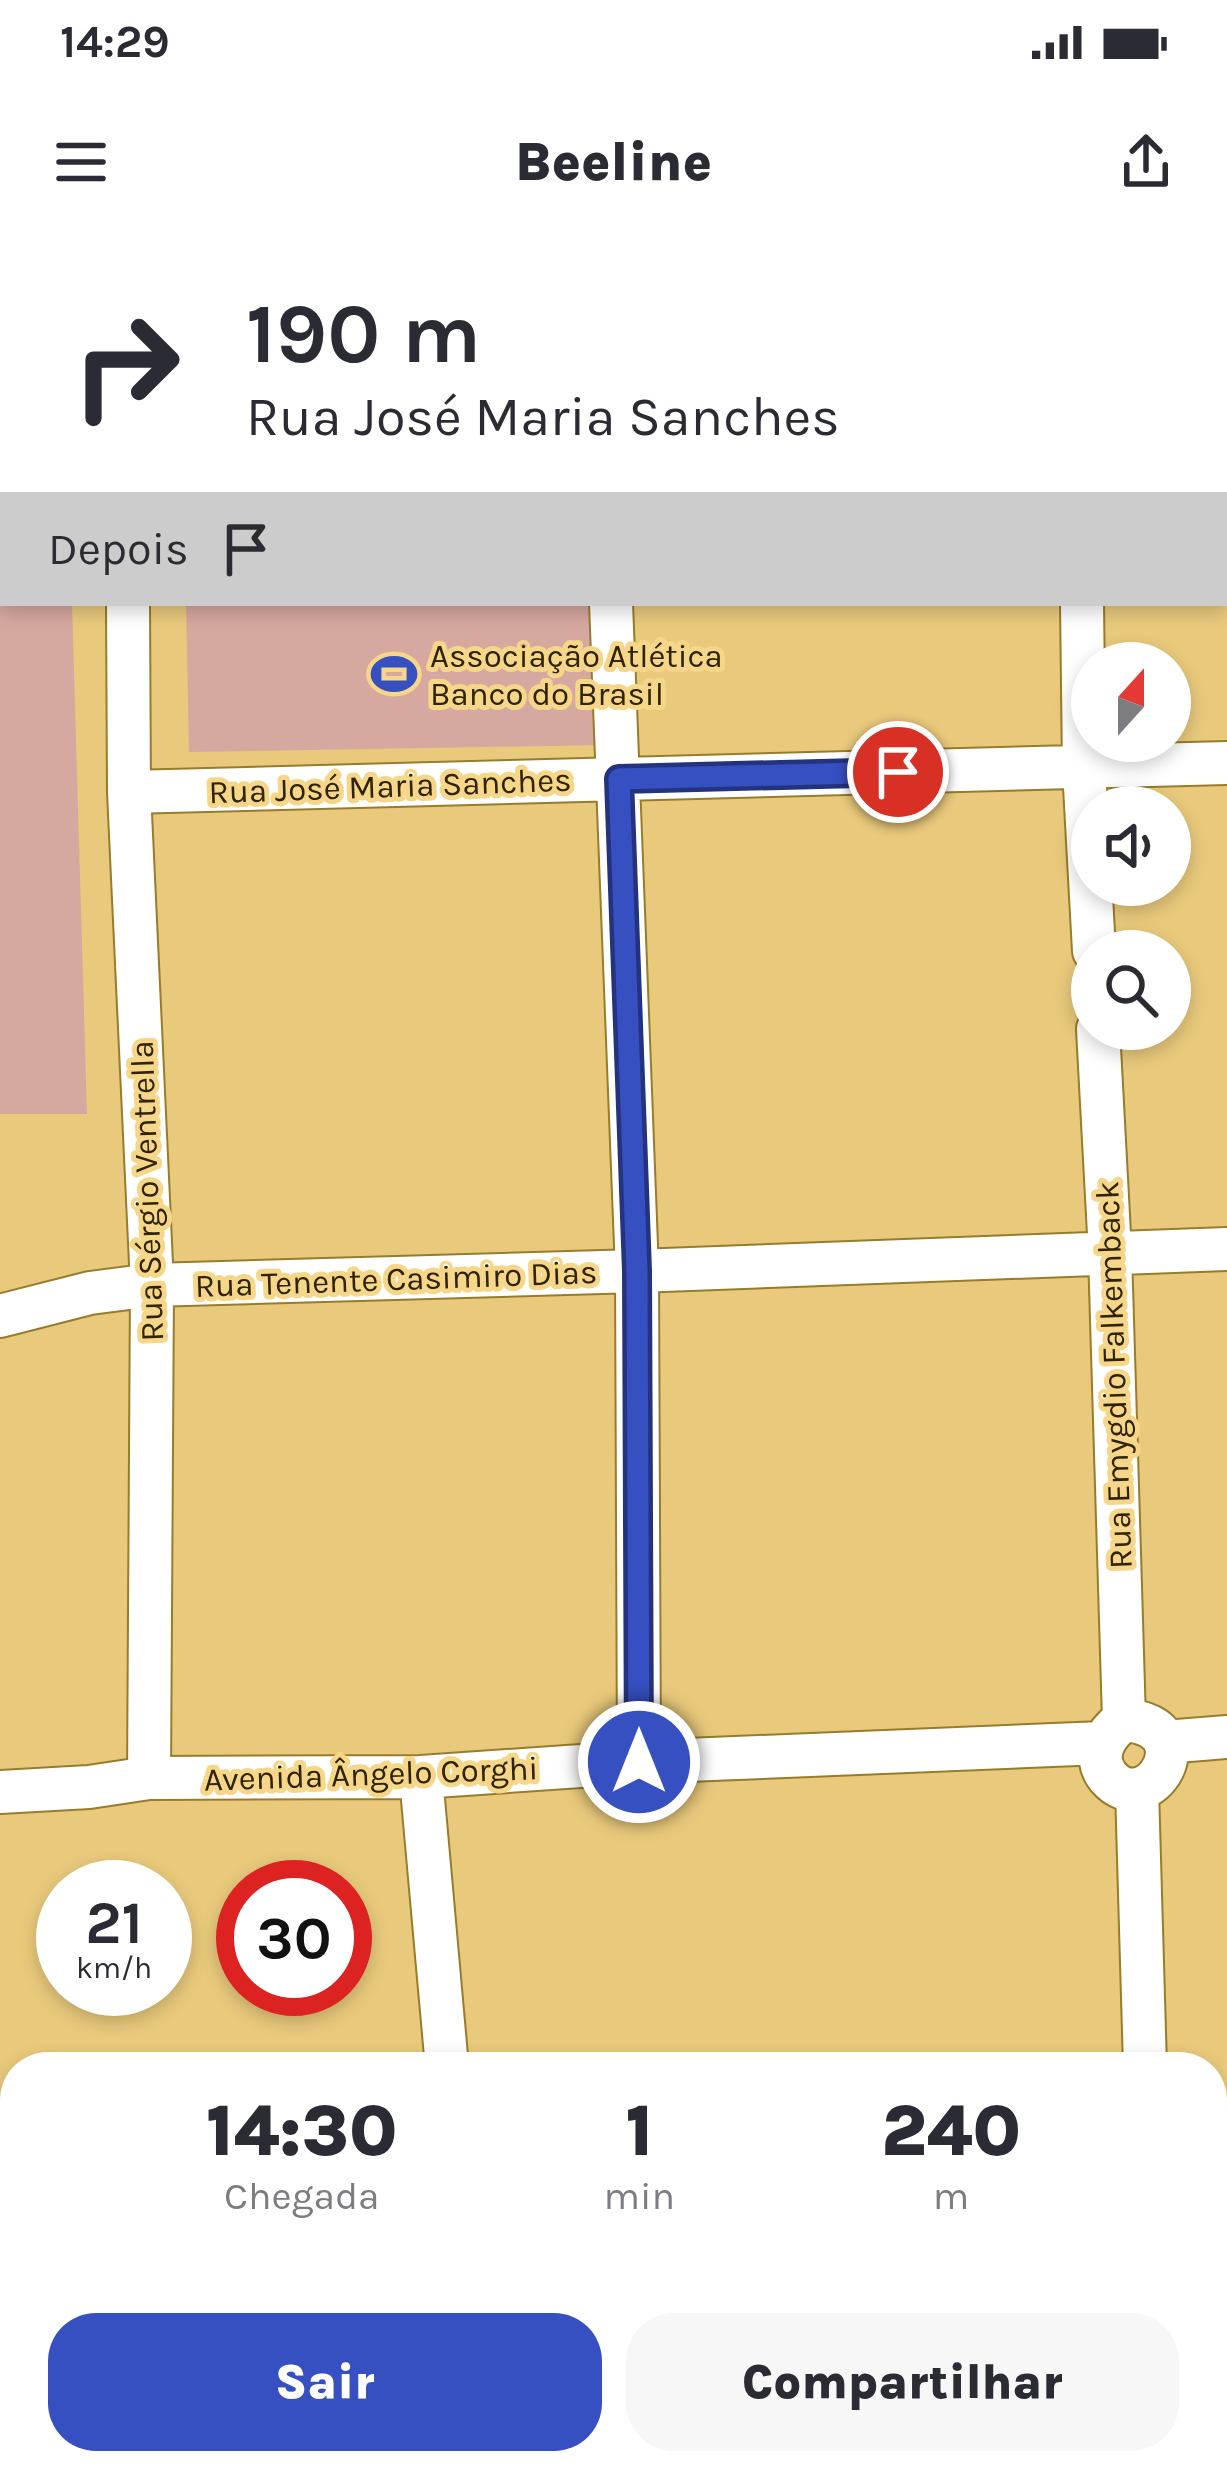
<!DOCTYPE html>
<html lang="pt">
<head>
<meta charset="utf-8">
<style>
  body { margin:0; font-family:Karla,sans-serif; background:#f7f7f7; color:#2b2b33; height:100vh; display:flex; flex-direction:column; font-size:45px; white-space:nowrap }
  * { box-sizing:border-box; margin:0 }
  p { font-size:39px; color:#7c7c81 }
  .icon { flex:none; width:66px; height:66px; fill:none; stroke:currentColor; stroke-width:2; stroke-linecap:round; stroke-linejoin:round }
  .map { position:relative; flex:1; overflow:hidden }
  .side { position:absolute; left:0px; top:1812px; width:1227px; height:423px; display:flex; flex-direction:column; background:#fff; border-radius:48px 48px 0 0; box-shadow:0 6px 18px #0003 }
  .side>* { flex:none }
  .hud { position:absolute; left:0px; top:0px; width:1227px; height:366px; box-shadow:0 6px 18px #0003; background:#fff; color:#2b2b33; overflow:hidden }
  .needle { width:78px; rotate:21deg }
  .buttons { position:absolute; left:1071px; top:402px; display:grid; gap:24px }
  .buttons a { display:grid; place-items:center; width:120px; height:120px; border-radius:50%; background:#fff; box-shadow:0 6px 18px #0003; font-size:60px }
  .speed { position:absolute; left:36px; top:1620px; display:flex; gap:24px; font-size:60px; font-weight:700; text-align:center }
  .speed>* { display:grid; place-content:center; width:156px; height:156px; border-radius:50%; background:#fff; box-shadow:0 6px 18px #0003; line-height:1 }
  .speed small { font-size:30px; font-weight:400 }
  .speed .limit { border:18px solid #d22; background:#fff; color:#111 }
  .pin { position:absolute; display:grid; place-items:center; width:102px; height:102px; color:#fff; margin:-51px; border:6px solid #fff; border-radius:50%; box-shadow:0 3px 12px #0007 }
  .me { position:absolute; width:132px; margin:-66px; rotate:0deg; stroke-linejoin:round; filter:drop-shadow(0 0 9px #0008) }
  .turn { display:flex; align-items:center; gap:42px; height:252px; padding:0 48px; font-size:54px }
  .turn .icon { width:156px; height:156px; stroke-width:2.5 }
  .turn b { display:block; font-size:84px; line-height:102px }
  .then { display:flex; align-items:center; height:114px; padding:0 48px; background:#0003; gap:24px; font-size:45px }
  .eta { display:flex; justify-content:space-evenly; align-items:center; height:204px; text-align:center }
  .eta b { font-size:72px; font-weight:800; line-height:84px }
  .button { display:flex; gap:24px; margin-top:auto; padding:24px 48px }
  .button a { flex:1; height:138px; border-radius:48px; background:#364fc1; color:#fff; font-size:48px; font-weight:800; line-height:138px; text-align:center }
  .button a+a { background:#f7f7f7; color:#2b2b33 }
  .status { display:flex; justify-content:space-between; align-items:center; height:84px; padding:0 60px; background:#fff; direction:ltr }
  .status svg { height:33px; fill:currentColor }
  header { display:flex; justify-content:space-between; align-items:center; height:156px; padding:0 48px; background:#fff; font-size:54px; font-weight:800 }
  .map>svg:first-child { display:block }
  .green { fill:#d6a8a0 }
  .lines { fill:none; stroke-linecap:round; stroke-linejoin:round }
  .street-casing { stroke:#987c2b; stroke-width:46 }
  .secondary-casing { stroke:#987c2b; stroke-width:64 }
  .street { stroke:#fff; stroke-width:42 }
  .secondary { stroke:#fff; stroke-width:60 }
  .route-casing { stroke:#23337d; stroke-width:30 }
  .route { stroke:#364fc1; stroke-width:21 }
  .labels { text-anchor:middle; stroke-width:10; stroke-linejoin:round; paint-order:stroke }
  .poi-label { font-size:33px; fill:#2f2302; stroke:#f6d789; text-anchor:start }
  .street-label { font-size:33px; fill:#2f2302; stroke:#f6d789 }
</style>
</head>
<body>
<div class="status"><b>14:29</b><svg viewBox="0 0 49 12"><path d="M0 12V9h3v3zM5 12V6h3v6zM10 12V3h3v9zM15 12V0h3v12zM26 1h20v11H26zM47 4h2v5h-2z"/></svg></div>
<header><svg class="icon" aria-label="menu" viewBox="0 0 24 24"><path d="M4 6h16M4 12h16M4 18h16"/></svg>Beeline<svg class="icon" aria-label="share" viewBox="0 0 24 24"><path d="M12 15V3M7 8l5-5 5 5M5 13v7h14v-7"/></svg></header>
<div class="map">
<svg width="1227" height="2234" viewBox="0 0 1227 2234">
  <rect width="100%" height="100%" fill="#e9ca7c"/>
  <path class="green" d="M0,0H61V3H3V363H72L87,874H0Z
    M186,363H596L606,505L189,512Z
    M15,2151V2220H251L214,2234H0V2157Z"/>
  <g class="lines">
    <g class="street-casing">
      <path id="street" d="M364,0V3
        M128,363L129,552L152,1045L149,1538
        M611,363L637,1031L639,1522
        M1082,363L1084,528L1094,711
        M129,552L1227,523
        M1098,789L1110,1013L1124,1480
        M0,1076L90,1053L152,1045L637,1031L1227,1009
        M1124,1480C1209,1486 1148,1584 1108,1537C1091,1516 1106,1493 1124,1480Z
        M1165,1502L1227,1497
        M421,1537L447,1827
        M1137,1549L1145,1827
        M0,1552L89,1547L149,1538L421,1537L639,1522L1102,1503
        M0,2127L15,2121
        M1212,2145L1227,2144
        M1212,2206H1227
        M1141,2220L1142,2234
        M335,2234L372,2220
        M451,2234V2220"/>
    </g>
    <g class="secondary-casing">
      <path id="secondary" d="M856,0V3
        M1076,0V3
        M693,3L777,0
        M1224,41H1227"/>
    </g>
    <use href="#street" class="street"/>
    <use href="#secondary" class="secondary"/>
  </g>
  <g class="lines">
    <g class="route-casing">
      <path id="route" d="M639,1522L637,1031L619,539L898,532"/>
    </g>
    <use href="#route" class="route"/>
  </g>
  <defs>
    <g id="stadium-bare" transform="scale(3.6)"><path d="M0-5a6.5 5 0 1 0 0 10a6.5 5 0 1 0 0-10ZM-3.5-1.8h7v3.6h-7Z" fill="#364fc1" stroke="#f6d789" stroke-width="2.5" paint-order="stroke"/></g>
  </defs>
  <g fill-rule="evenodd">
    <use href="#stadium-bare" x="394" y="434"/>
  </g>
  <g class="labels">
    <g class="poi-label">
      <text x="430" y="427">Associação Atlética<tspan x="430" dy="38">Banco do Brasil</tspan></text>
    </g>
    <g class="street-label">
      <text transform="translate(390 545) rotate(-2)" y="12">Rua José Maria Sanches</text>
      <text transform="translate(146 951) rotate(-92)" y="12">Rua Sérgio Ventrella</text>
      <text transform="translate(396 1038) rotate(-2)" y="12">Rua Tenente Casimiro Dias</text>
      <text transform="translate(1113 1135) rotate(-92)" y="12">Rua Emygdio Falkemback</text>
      <text transform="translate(371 1533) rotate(-2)" y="12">Avenida Ângelo Corghi</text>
    </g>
  </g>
</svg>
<div class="buttons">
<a><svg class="needle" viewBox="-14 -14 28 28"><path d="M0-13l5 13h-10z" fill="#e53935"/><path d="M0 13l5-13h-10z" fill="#7c7c81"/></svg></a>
<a><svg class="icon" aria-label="sound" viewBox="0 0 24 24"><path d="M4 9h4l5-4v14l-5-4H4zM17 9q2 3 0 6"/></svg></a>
<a><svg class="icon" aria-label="search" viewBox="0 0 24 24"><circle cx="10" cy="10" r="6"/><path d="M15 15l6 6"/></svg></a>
</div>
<div class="speed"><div>21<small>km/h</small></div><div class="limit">30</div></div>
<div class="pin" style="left:898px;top:532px;background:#d93025"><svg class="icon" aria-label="arrive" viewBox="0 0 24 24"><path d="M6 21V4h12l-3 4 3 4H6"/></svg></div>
<svg class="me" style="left:639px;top:1522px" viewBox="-20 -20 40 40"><circle r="17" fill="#364fc1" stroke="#fff" stroke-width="3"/><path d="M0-11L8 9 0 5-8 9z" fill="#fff"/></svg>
<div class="hud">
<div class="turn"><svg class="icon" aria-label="right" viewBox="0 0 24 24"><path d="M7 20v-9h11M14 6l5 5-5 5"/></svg><div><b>190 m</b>Rua José Maria Sanches</div></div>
<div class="then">Depois<svg class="icon" aria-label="arrive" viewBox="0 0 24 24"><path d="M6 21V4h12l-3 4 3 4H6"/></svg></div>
</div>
<section class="side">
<div class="eta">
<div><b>14:30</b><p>Chegada</p></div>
<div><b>1</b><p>min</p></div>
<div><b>240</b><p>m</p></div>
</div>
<div class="button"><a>Sair</a><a>Compartilhar</a></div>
</section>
</div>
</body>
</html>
